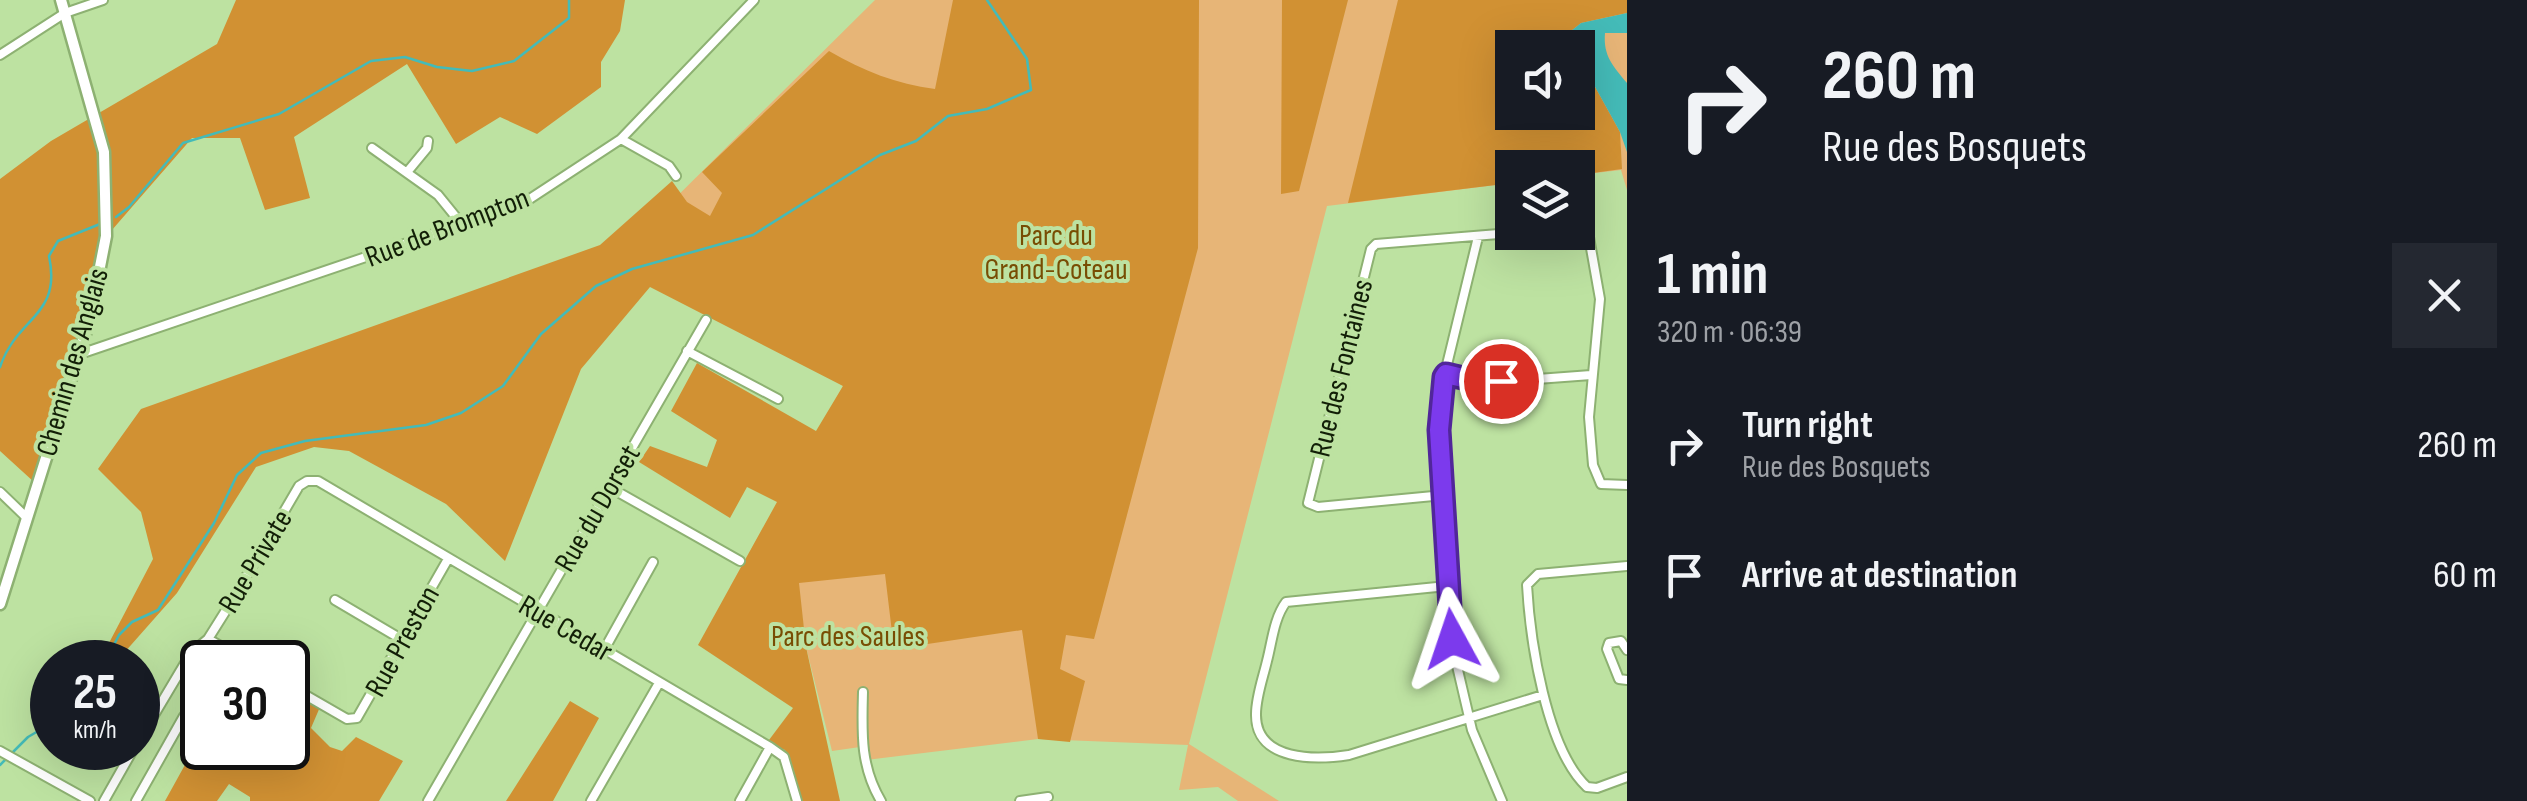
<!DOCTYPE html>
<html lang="en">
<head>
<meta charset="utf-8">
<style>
  body { margin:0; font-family:"Sofia Sans Condensed",sans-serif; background:#242831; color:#f1f3f6; height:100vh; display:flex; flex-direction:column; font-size:38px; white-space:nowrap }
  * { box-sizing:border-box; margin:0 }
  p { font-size:32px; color:#9ea1a6 }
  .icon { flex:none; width:55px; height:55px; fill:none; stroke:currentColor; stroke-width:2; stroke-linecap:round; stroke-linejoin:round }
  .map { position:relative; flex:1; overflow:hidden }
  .panel { display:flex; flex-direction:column; background:#171b24; width:900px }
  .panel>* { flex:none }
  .guide { background:#171b24; color:#f1f3f6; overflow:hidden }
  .buttons { position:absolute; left:1495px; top:30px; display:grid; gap:20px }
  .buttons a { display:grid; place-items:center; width:100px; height:100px; border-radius:0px; background:#171b24; box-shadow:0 10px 40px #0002; font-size:50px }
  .speed { position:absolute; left:30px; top:640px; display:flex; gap:20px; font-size:50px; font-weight:700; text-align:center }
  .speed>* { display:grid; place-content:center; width:130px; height:130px; border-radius:50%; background:#171b24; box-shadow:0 10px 40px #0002; line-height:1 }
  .speed small { font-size:25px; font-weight:400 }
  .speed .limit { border:5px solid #111; border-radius:15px; background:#fff; color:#111 }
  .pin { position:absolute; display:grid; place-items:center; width:85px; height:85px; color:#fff; margin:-42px; border:5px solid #fff; border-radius:50%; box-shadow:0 2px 10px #0007 }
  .me { position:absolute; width:110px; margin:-55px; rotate:355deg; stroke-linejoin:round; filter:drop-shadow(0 0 8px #0008) }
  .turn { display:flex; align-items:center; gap:35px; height:210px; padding:0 30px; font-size:45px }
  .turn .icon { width:130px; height:130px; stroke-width:2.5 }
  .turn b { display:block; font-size:70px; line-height:85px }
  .round { display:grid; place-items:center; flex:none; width:105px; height:105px; border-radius:0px; background:#242831 }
  .headline { display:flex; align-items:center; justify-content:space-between; height:170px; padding:0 30px }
  h1 { font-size:60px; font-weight:700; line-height:75px }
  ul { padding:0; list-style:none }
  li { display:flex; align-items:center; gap:30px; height:130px; padding:0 30px }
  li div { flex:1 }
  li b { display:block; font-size:38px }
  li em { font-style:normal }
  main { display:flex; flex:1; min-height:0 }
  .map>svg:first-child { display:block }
  .green { fill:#e7b577; fill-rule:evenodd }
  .forest { fill:#d19133 }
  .water { fill:#44bbb8 }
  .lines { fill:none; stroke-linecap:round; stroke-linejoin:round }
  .stream { stroke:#44bbb8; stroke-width:2.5 }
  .street-casing { stroke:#8db172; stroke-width:12 }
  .secondary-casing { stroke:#8db172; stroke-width:15 }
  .street { stroke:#fff; stroke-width:8 }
  .secondary { stroke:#fff; stroke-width:10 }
  .route-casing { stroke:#51269a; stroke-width:25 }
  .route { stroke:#7c3aed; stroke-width:18 }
  .labels { text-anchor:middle; stroke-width:8; stroke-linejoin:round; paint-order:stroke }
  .street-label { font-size:30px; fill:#121f07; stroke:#bde2a1 }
  .park-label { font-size:30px; fill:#784d03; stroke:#bde2a1 }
</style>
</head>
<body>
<main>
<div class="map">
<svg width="1627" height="801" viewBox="0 0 1627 801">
  <rect width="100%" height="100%" fill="#bde2a1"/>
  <path class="green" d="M875,0H1627V190L1621,170L1578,175V168H1512V183L1327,206L1189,744L1279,801H1238L1218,787L1179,790L1188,745L1038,739L866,760L860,747L832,751L806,647L798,583L730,587L843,386L628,245ZM1512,48H1578V112H1512Z"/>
  <path class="forest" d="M236,0H625L620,31L601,62V87L537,134L500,117L456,144L407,64L294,137L310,198L265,210L240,138H192L105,238L79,347L34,482L0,451V179L51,141L217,44Z
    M953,0H1199L1198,248L1094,639L1066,635L1060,669L1085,681L1070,742L1038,739L1022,630L894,649L885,574L799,583L806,647L840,801H802L785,750L766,744L793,708L698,645L777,502L747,487L730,518L639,462L650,446L707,467L717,440L671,411L697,363L816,431L843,386L650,287L581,369L505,561L446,504L349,451L314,447L256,467L177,593L116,662H99L153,559L141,512L98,469L141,409L600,245L672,181L687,202L710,216L722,193L702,172L829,51C864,71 896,84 935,89Z
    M1282,0H1348L1299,191L1281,194Z
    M1398,0H1627V13L1581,23L1566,35L1573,47L1512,48V112H1578V56L1620,132L1622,169L1578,175V168H1512V183L1348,203Z
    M288,690L320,707L311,728L330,747L342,751L356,737L403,761L379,801H250V797L229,784L217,801H165L202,734V748H288Z
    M570,701L599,718L553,801H506Z"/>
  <path class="water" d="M1627,13V33H1605C1603,56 1613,66 1627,83V152L1620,132L1578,56V48L1573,47L1566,35L1581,23Z"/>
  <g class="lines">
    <path class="stream" d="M116,217L129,207L183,143L279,114L371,61L405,57L437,67L472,71L514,61L569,18V0
      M0,367C17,316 62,317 49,256L58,241L100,224
      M105,662L119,635L132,622L158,610L214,523L237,475L261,453L305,441L426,425L461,413L503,386L541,334L596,286L632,269L753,235L880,155L916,141L948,116L987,109L1031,90L1027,59L987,0
      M13,752L28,737L52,723
      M0,765L5,760"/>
    <g class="street-casing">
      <path id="street" d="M0,55L65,13L103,0
        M621,139L669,166L676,176
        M372,148L438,195L464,227
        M408,171L427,148L428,141
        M1578,228L1589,237L1600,299L1589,417L1593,465L1601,484L1627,485
        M1478,237L1444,377L1439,430L1454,653L1472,730L1502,801
        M687,351L778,399
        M80,354L522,204L621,139L754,0
        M1446,374L1484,383L1591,375
        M609,487L740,561
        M0,492L25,516
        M1444,495L1318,507L1308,503L1371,249L1376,244L1523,232
        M1627,566L1538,574L1527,585C1530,639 1546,749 1587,787L1597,788L1627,777
        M1447,586L1286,602C1274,618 1272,642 1267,661C1263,678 1256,697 1256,714C1255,762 1317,760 1349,755L1543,695
        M335,600L401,639
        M208,639L249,662
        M604,650L653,562
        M1627,650L1621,641L1609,643L1607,649L1619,679L1627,680
        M288,685L347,719L357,718L448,559
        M863,692C862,732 860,766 881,801
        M138,742L191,653L208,639L230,604L299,486L307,481H318L770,747L784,757L797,801
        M0,751L90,801
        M104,801L134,748
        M136,801L184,716
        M428,801L706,320
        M591,801L659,683
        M740,801L770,747
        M1020,801L1048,797"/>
    </g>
    <g class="secondary-casing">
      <path id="secondary" d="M0,604L90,318L106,236L104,152L61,0"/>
    </g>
    <use href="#street" class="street"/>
    <use href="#secondary" class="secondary"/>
  </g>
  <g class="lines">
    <g class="route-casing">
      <path id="route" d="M1452,639L1439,430L1444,377L1446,374L1484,383L1501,381"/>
    </g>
    <use href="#route" class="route"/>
  </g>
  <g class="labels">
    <g class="street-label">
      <text transform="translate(447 227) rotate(-21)" y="10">Rue de Brompton</text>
      <text transform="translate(72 362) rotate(-74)" y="10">Chemin des Anglais</text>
      <text transform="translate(1341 368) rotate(-76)" y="10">Rue des Fontaines</text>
      <text transform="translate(597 508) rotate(-60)" y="10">Rue du Dorset</text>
      <text transform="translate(255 561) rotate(-59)" y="10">Rue Private</text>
      <text transform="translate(566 628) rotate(30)" y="10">Rue Cedar</text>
      <text transform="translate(402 641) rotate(-61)" y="10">Rue Preston</text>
    </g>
    <g class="park-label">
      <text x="1056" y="245">Parc du<tspan x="1056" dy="34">Grand-Coteau</tspan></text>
      <text x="848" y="646">Parc des Saules</text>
    </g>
  </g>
</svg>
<div class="buttons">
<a><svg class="icon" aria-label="sound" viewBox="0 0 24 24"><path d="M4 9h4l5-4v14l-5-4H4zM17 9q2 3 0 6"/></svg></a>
<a><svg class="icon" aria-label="layers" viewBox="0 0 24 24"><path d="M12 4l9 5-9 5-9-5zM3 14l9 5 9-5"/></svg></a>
</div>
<div class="speed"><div>25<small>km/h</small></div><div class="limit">30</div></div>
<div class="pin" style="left:1501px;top:381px;background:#d93025"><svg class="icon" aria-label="arrive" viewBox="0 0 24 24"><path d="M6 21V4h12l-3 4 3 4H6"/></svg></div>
<svg class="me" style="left:1452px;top:639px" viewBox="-20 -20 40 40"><path d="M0-17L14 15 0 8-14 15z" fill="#7c3aed" stroke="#fff" stroke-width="4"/></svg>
</div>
<section class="panel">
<div class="guide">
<div class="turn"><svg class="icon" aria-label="right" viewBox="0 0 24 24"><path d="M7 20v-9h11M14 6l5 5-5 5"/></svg><div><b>260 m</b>Rue des Bosquets</div></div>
</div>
<div class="headline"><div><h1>1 min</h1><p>320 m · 06:39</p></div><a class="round"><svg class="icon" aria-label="close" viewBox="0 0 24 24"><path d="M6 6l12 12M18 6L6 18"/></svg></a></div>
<ul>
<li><svg class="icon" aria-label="right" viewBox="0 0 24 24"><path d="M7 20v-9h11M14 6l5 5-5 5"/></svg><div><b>Turn right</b><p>Rue des Bosquets</p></div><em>260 m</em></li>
<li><svg class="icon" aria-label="arrive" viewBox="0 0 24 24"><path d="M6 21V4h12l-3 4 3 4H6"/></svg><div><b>Arrive at destination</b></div><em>60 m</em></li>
</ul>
</section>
</main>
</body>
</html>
